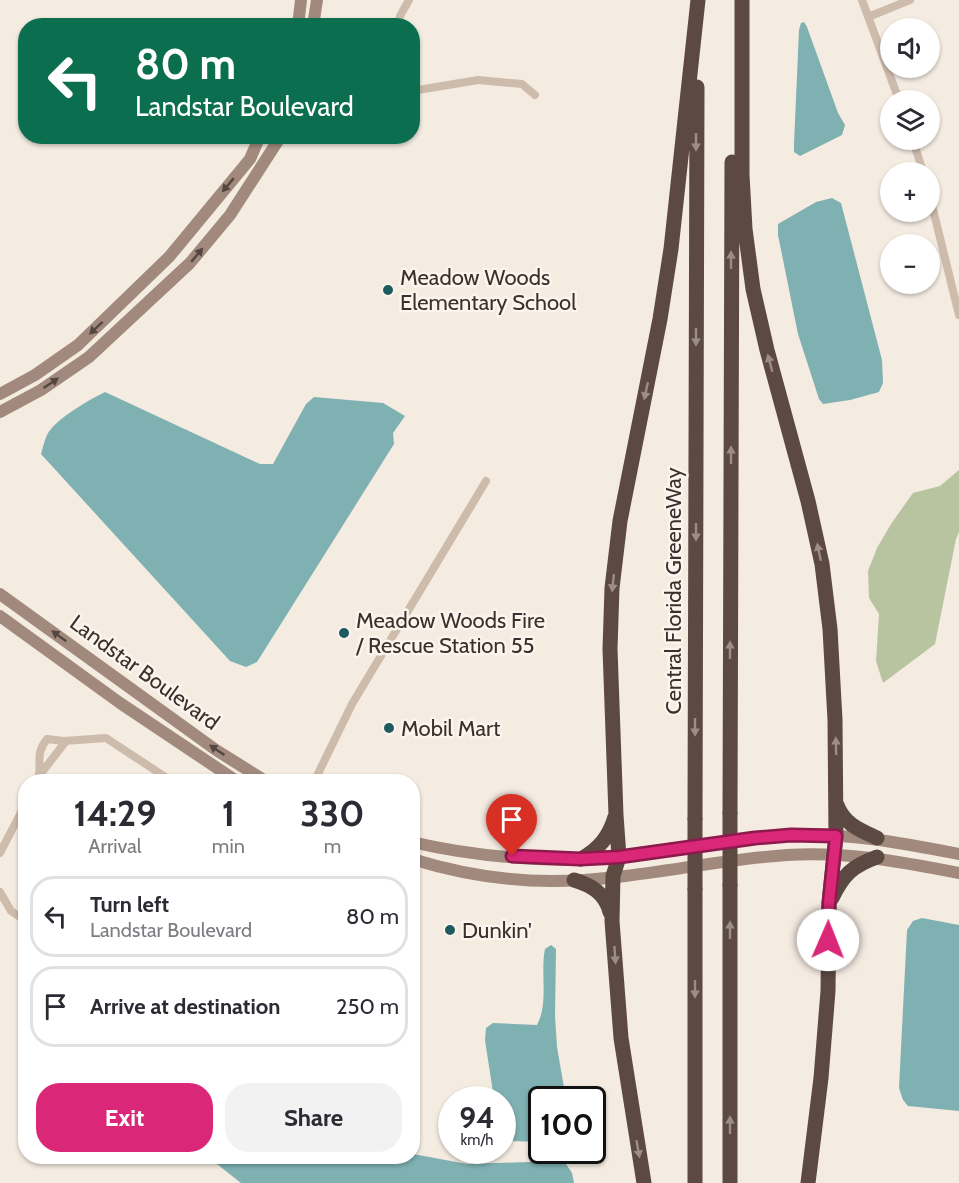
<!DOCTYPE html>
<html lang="en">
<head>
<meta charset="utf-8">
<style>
  body { margin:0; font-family:Cabin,sans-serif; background:#f2f2f3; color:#2b2b33; height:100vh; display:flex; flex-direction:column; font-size:22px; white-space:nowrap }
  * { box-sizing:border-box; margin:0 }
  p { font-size:20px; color:#7c7c81 }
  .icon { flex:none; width:33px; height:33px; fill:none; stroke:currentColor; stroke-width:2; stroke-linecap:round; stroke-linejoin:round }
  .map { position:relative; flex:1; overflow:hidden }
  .panel { position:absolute; left:18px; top:774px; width:402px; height:390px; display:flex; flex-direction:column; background:#fff; border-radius:24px; box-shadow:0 2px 4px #0004 }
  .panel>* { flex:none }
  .top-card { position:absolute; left:18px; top:18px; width:402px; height:126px; border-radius:24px; box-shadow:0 2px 4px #0004; background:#0b6e4f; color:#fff; overflow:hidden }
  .fabs { position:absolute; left:880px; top:18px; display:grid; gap:12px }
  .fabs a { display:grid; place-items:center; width:60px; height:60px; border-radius:50%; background:#fff; box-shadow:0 2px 4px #0004; font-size:30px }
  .speed { position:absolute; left:438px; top:1086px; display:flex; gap:12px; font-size:30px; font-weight:700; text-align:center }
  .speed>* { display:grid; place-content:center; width:78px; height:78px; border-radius:50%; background:#fff; box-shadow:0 2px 4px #0004; line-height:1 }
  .speed small { font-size:15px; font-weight:400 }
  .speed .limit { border:3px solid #111; border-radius:9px; background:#fff; color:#111 }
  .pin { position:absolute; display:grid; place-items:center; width:51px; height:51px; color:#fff; margin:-62px -26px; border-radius:50% 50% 50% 0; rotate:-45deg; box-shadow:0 0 6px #0007 }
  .pin .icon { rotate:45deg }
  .me { position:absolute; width:66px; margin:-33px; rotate:1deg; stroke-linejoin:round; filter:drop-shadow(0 0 4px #0008) }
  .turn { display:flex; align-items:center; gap:21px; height:126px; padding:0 18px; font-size:27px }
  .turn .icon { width:78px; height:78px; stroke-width:2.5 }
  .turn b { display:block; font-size:42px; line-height:51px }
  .eta { display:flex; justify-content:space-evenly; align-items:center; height:102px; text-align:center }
  .eta b { font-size:36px; font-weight:800; line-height:42px }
  .action { display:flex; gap:12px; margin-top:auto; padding:12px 18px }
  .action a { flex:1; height:69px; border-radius:24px; background:#db2777; color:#fff; font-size:24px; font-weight:800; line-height:69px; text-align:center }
  .action a+a { background:#f2f2f3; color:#2b2b33 }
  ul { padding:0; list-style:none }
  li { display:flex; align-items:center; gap:18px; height:81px; margin:0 12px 9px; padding:0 6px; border:3px solid #e1e1e2; border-radius:24px }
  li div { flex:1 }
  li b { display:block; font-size:22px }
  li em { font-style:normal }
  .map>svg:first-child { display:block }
  .green { fill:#b8c4a0 }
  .water { fill:#7fb0b2 }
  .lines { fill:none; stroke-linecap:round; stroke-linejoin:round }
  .street { stroke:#cdbbac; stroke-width:8 }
  .secondary { stroke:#a18a7d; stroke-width:12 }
  .highway { stroke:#5c4a42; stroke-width:15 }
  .highway-bridge { stroke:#5c4a42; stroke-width:15 }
  .oneway { fill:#9c8e87 }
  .oneway2 { fill:#544640 }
  .route-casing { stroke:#8e194d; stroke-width:15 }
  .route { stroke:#db2777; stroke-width:10 }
  .poi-dot { fill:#1f5a5e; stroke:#fbf5ee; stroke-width:2 }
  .labels { text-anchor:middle; stroke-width:5; stroke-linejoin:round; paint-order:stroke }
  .poi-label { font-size:22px; fill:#3b302b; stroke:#fbf5ee; text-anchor:start }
  .street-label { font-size:22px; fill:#3b302b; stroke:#fbf5ee }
</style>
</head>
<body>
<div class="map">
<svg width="959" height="1183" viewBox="0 0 959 1183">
  <rect width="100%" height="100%" fill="#f4ebe1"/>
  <path class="green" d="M959,470V532L956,539L935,644L883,683L876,661L879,614L869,598L868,571L877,548L891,524L913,493L940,486Z"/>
  <path class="water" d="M804,22L807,27L838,113L845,125L842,135L800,156L794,152V144L799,30L801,23Z
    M832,198L841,203L882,360L883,383L879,392L850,400L823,404L819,399L798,334L778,235V224L816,202Z
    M105,392L260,464H273L306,404L314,397L383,403L405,416L393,433L394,444L257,662L246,667L230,661L41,454C43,448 44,441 47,435C55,419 89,400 105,392Z
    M922,918L959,925V1111L908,1106L903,1100L899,1088L907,930L913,921Z
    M551,945L556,949L555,1016L557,1047L566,1099L542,1100L541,1142L509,1141L503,1139L502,1100L494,1099L485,1040L486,1028L493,1023L537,1025C549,1003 540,973 545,949Z
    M413,1154L467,1164L557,1161L566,1164L572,1173L574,1183H241L208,1157L412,1156Z"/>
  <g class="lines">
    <path class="street" d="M862,0L899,100
      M868,17L910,0
      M398,26L400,16L409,0
      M412,91L478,80L522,84L535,95
      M913,140L923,172
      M930,197L959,315
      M39,776L66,741
      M37,782C44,766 33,756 47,739L64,741L106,738L173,782
      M314,782L352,704L486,481
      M0,853L26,803
      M0,892L11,911L26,921"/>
    <path class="secondary" d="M298,26L301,0
      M313,26L317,0
      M0,394L35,375L78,345L169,257L250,159L260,136
      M0,412L41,390L89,357L190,263L230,215L281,136
      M0,594L216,750L267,782
      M0,616L120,703L238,782
      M412,842C475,857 557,864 621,857C678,851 735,837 792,835C851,833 902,843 959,854
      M412,859C457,873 505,881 552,881C631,881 709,860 787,855C846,851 902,862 959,873"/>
    <path class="highway" d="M742,0V175L745,229L753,289L767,350L808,501L822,564L830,629L835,720L836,835L829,903L828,991L821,1078L808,1183
      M837,805C844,824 860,830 877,838
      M730,813L732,162
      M695,819L697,87
      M581,859C599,849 609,837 615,817
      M574,880C591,885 605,893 610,912
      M832,898C843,875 852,866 877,857
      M644,1183L621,1038L612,921L613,876L619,857L616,815L610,649L612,588L620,521L660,319L671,249L698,0
      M695,1183V889
      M730,1183V885"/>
    <path class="highway-bridge" d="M730,885V813
      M695,889V819"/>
  </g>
  <defs><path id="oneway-solid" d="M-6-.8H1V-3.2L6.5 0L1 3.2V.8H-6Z" transform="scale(1.5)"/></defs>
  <g class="oneway">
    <use href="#oneway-solid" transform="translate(696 142) rotate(90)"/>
    <use href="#oneway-solid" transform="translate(731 260) rotate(-90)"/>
    <use href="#oneway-solid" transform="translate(696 337) rotate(90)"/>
    <use href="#oneway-solid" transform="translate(770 363) rotate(-105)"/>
    <use href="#oneway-solid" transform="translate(646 391) rotate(102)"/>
    <use href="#oneway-solid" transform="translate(731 455) rotate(-90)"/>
    <use href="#oneway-solid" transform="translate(696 532) rotate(90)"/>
    <use href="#oneway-solid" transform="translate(819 552) rotate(-102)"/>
    <use href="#oneway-solid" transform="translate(613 583) rotate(96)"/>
    <use href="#oneway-solid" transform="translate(730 650) rotate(-90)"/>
    <use href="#oneway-solid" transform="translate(695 727) rotate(90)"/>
    <use href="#oneway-solid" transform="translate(836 746) rotate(-91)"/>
    <use href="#oneway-solid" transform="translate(730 930) rotate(-90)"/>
    <use href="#oneway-solid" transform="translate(615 955) rotate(86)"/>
    <use href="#oneway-solid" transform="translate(695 989) rotate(90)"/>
    <use href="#oneway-solid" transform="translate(730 1125) rotate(-90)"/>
    <use href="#oneway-solid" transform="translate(638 1149) rotate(80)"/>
  </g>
  <g class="oneway2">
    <use href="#oneway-solid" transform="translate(228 185) rotate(130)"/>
    <use href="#oneway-solid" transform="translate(197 255) rotate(-50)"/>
    <use href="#oneway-solid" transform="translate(96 328) rotate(137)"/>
    <use href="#oneway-solid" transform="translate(51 383) rotate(-34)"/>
    <use href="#oneway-solid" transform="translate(59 636) rotate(-144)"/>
    <use href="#oneway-solid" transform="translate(217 750) rotate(-146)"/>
  </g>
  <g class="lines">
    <g class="route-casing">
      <path id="route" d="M512,856L580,859L619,857L755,838L791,835L836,836L829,903L828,940"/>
    </g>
    <use href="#route" class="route"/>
  </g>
  <g class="poi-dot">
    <circle cx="388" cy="290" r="6"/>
    <circle cx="344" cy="633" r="6"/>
    <circle cx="389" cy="728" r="6"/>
    <circle cx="450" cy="930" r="6"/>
  </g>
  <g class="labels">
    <g class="poi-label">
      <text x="400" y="285">Meadow Woods<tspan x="400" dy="25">Elementary School</tspan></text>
      <text x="356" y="628">Meadow Woods Fire<tspan x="356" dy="25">/ Rescue Station 55</tspan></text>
      <text x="401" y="736">Mobil Mart</text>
      <text x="462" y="938">Dunkin'</text>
    </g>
    <g class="street-label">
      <text transform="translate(673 591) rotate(-90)" y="8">Central Florida GreeneWay</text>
      <text transform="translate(145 672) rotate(36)" y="8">Landstar Boulevard</text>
    </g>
  </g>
</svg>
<div class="fabs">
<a><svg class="icon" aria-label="sound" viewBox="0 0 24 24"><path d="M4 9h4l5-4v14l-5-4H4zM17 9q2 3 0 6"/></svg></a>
<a><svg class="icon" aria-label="layers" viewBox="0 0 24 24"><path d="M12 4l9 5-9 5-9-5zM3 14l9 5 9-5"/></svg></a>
<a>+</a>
<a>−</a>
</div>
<div class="speed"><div>94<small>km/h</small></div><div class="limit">100</div></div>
<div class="pin" style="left:512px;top:856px;background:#d93025"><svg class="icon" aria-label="arrive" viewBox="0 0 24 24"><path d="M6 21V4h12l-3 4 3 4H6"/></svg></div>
<svg class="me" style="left:828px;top:940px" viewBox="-20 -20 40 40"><circle r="19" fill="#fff"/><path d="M0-13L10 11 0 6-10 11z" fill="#db2777"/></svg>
<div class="top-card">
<div class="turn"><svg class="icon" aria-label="left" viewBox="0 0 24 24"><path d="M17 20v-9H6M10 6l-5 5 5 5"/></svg><div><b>80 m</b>Landstar Boulevard</div></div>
</div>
<section class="panel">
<div class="eta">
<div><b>14:29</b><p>Arrival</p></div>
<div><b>1</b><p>min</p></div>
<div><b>330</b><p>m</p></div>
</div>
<ul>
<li><svg class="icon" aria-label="left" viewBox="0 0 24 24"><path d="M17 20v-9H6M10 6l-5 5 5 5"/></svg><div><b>Turn left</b><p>Landstar Boulevard</p></div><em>80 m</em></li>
<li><svg class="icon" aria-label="arrive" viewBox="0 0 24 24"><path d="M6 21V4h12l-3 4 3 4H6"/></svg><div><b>Arrive at destination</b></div><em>250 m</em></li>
</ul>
<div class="action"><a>Exit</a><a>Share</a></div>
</section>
</div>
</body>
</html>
